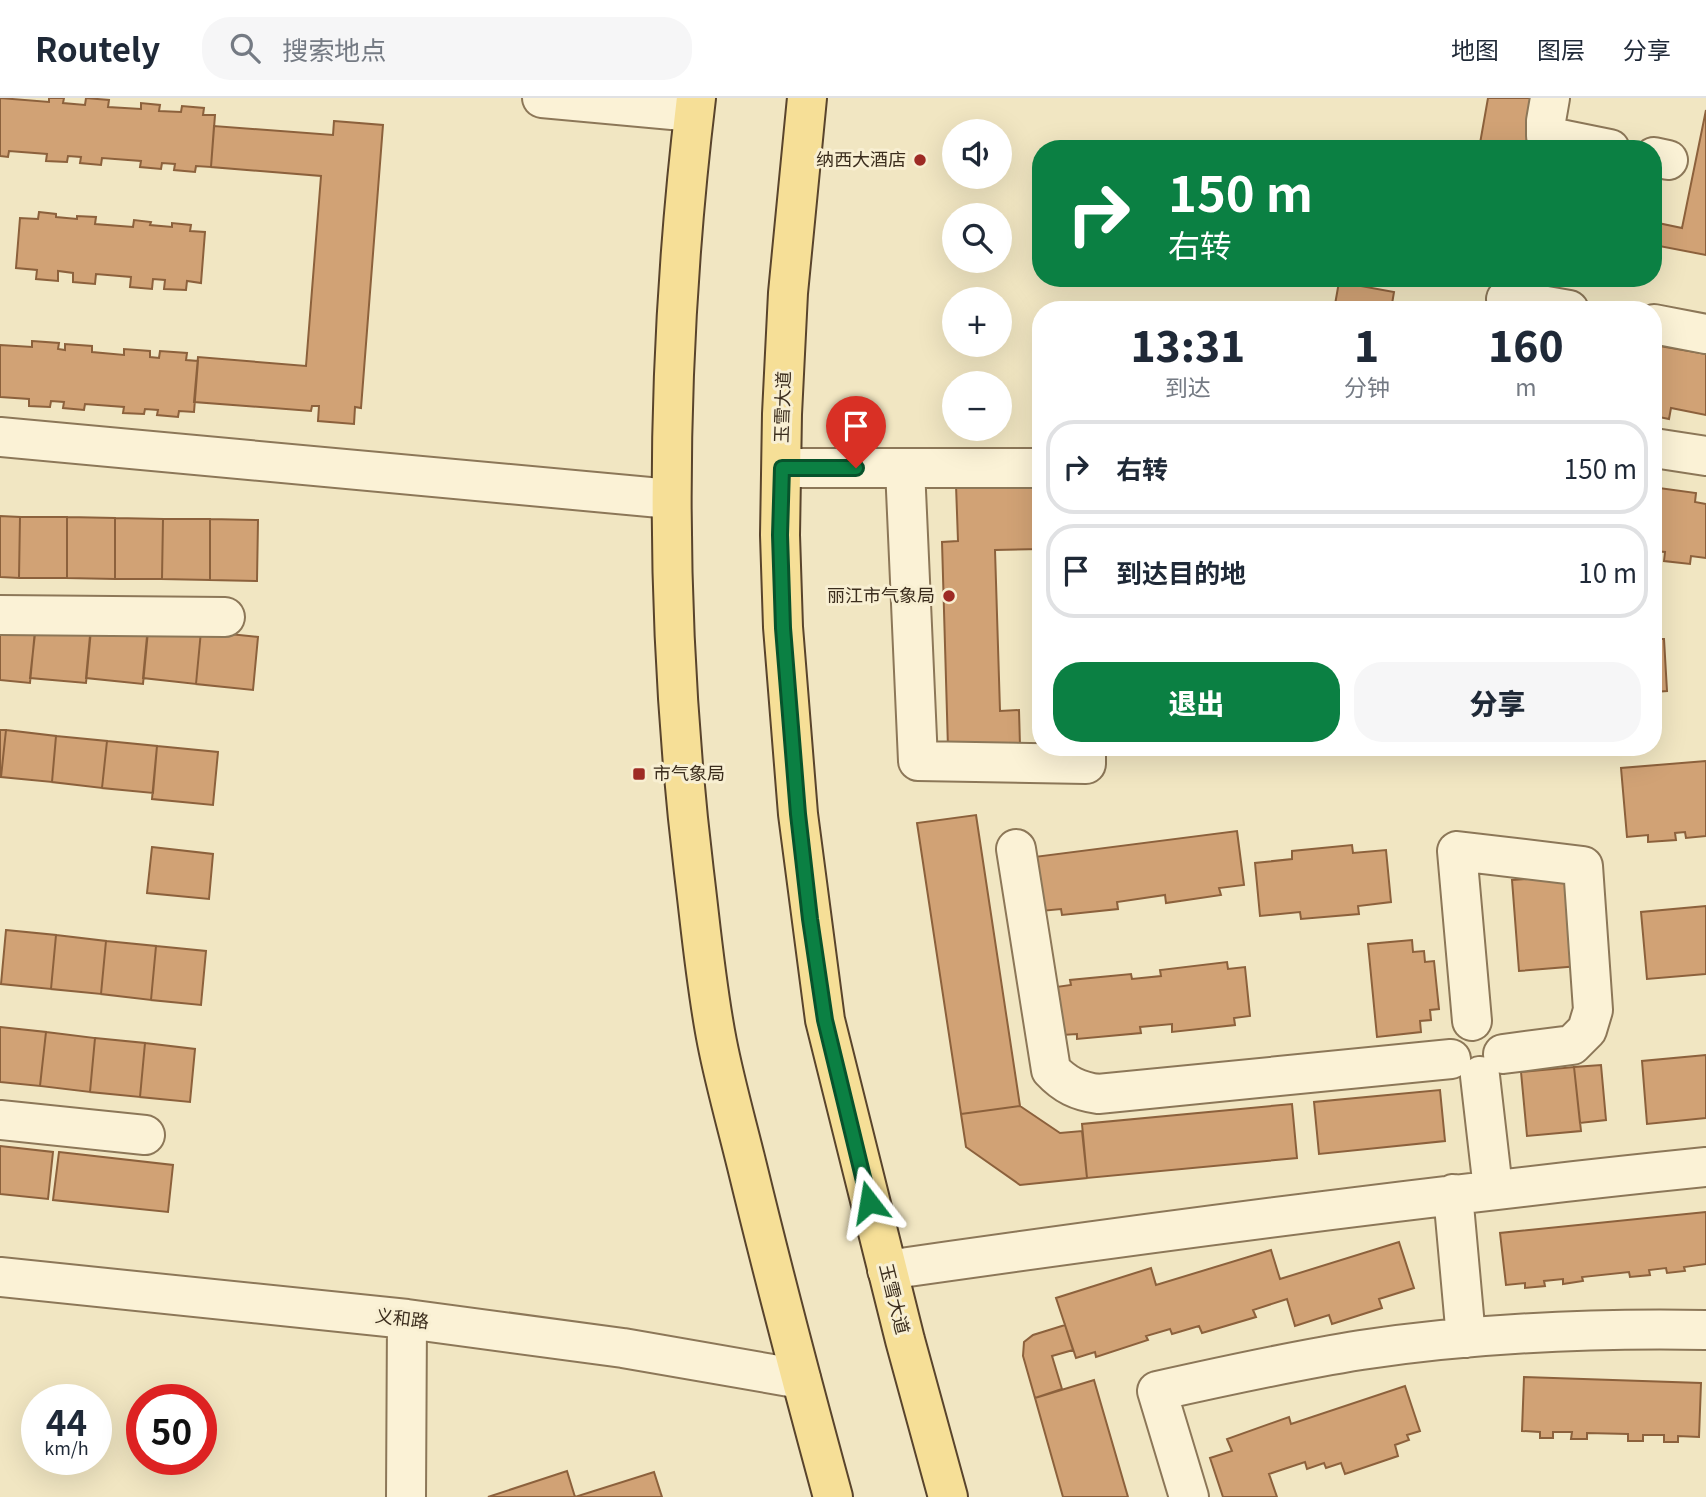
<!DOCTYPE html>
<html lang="zh">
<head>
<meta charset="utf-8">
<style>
  body { margin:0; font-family:Georgia,"Noto Sans SC",serif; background:#f6f6f7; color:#1f2937; height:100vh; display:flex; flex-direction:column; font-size:26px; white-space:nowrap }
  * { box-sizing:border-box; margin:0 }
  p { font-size:23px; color:#747a83 }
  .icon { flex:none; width:38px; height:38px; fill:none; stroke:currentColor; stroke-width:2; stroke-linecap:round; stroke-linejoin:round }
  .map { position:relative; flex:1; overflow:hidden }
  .drawer { position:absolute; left:1032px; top:203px; width:630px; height:455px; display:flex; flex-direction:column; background:#fff; border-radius:28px; box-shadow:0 7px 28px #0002 }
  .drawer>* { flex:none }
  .guide { position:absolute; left:1032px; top:42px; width:630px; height:147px; border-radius:28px; box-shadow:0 7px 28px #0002; background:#0b8043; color:#fff; overflow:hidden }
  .fabs { position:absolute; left:942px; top:21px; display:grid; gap:14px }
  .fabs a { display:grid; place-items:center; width:70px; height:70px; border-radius:50%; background:#fff; box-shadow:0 7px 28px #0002; font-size:35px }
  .speed { position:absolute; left:21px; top:1286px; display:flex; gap:14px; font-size:35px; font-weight:700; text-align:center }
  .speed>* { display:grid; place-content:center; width:91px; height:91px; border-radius:50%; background:#fff; box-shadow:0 7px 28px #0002; line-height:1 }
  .speed small { font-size:18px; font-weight:400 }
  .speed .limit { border:10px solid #d22; background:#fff; color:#111 }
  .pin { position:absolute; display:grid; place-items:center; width:60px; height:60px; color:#fff; margin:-72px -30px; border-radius:50% 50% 50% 0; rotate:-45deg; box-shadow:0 0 7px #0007 }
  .pin .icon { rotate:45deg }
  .me { position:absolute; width:77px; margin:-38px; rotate:346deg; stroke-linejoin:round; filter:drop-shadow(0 0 5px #0008) }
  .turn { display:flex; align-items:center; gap:24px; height:147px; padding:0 21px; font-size:32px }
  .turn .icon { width:91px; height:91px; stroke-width:2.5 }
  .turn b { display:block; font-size:49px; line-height:60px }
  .eta { display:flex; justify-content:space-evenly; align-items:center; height:119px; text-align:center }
  .eta b { font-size:42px; font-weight:800; line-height:49px }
  .button { display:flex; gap:14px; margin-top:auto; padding:14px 21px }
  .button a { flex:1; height:80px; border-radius:28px; background:#0b8043; color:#fff; font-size:28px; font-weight:800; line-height:80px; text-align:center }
  .button a+a { background:#f6f6f7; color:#1f2937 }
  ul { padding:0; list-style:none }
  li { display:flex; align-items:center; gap:21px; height:94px; margin:0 14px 10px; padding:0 7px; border:4px solid #e0e1e3; border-radius:28px }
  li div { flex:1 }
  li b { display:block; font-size:26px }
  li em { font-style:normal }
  header { display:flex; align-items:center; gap:42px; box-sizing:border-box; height:98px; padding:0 35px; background:#fff; border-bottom:2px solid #e0e1e3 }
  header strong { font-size:33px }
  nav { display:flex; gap:38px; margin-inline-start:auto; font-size:24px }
  .search { width:490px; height:63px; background:#f6f6f7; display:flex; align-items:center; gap:18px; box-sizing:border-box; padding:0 24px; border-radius:28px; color:#747a83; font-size:26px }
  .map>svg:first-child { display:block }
  .building { fill:#d1a275; stroke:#8c613c; stroke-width:2 }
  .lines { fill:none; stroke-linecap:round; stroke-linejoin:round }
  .minor-casing { stroke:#8c7758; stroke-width:42 }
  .major-casing { stroke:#59442c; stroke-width:42 }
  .minor { stroke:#fbf2d6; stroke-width:38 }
  .major { stroke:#f6df97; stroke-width:38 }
  .route-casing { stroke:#07532c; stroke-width:18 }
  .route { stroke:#0b8043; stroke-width:12 }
  .poi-dot { fill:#9e2b24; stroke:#f8efd2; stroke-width:2.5 }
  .labels { text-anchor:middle; stroke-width:6; stroke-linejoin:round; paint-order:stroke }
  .poi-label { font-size:18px; fill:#3b2d1d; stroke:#f8efd2; text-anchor:end }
  .street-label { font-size:18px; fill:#3b2d1d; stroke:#f8efd2 }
</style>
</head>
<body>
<header>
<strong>Routely</strong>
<div class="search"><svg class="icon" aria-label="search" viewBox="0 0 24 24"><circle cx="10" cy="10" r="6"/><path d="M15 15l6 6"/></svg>搜索地点</div>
<nav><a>地图</a><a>图层</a><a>分享</a></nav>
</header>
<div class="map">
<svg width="1706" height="1399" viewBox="0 0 1706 1399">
  <rect width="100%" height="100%" fill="#f1e6c2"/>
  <path class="building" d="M0,0L49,4V0H64L63,5L85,7L86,0L109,2L108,9L141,11V5L160,7L159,13L181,14L182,8L204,10L203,17H215L211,69L196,68L195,74L174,72L175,66L162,65L161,71L140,69L141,63L102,60L101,67L80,65L81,59L68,58L67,64L46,63L47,56L9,53L8,59L0,58Z
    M1488,0H1537L1528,51H1479Z
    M1706,12V157L1654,147L1658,125L1682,130Z
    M334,23L383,27L361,310L355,309L354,326L318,323L319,308H312L311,313L194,304L198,259L306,268L321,78L211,69L214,28L333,37Z
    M39,114L56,116V119L77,121V118L96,119L95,126L133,129L134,122L151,124L150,127L172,129V125L191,127L190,133L205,134L201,185L187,183L186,192L164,191L165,182L153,181L152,191L130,189L131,179L96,176L95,186L73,184V175L58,173V183L36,181L37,172L16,170L20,120L38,121Z
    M1339,184L1394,194L1391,212H1334Z
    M32,243L59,245L58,251L65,252V246L92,248V254L124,257V251L150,253V259L159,260L160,253L187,255L186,262L198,263L194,314L179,313L178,319L157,317L158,312L145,311L144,316L123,315L124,309L85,306L84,312L63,310L64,304L51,303L50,309L29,308V301L0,299V247L32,249Z
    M1654,247L1706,256V317L1671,310L1669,321L1654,318Z
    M1041,385V451L995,452L1000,613L1019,612L1020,648L948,650L942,444L958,443L956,387Z
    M1659,390L1696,395L1695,404L1706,406V460L1691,458L1690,466L1664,463L1665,454L1654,453V399L1658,400Z
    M0,418L20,419L19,480L0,479Z
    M20,419H67V480H19Z
    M67,419L115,420V481L67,480Z
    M115,420L163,421L162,481H115Z
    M163,421H210V482L162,481Z
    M210,421L258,422L257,483L210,482Z
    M36,527L91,532L86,585L30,580Z
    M91,527L148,533L143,586L86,580Z
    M148,528L201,533L196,586L143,580Z
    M0,529L35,532L30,585L0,582Z
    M201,533L258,539L253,592L196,586Z
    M1654,541H1664L1667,593L1654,594Z
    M0,632H6L1,679H0Z
    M6,632L56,638L52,684L1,679Z
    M56,638L107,643L102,690L52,684Z
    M107,643L157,648L153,695L102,690Z
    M157,648L218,654L213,707L152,701Z
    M1706,663V738L1686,740L1685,734L1675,735L1676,742L1648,744V737L1627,739L1621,670Z
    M976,717L1020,1008L961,1016L917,725Z
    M1237,733L1244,787L1219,790L1221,797L1166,805L1165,797L1117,804L1118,811L1062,817L1061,811L1041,813L1034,759Z
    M1352,747L1353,755L1386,752L1391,804L1358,808L1359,816L1301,821L1300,814L1260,818L1255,765L1292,761V753Z
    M152,749L213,756L209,801L147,795Z
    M1572,778L1579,868L1519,873L1512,782Z
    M1706,808V876L1647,881L1641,814Z
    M6,832L56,837L51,891L1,886Z
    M56,837L106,843L101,896L51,891Z
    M1412,842L1413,854L1424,853L1425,864L1434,863L1439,911L1430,912L1431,922L1420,923L1421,934L1377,939L1368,846Z
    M106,843L156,848L151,902L101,896Z
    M156,848L206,853L201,907L151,902Z
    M1227,864L1228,871L1245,869L1250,918L1234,920L1235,927L1172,934V926L1140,929L1141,935L1077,941V936L1062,937L1056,889L1071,887L1070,882L1131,876L1132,881L1161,878L1160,872Z
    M0,929L46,934L40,988L0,984Z
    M46,934L95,940L90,994L40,988Z
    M95,940L145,945L140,999L90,994Z
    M145,945L195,951L190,1004L140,999Z
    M1706,957V1020L1647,1026L1642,963Z
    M1601,967L1606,1022L1580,1025L1574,969Z
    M1574,969L1581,1033L1527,1038L1521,974Z
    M1440,992L1445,1043L1319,1056L1314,1004Z
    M1292,1006L1297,1060L1087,1080L1082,1026Z
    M1020,1008L1060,1035L1082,1033L1087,1080L1020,1087L966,1049L961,1016Z
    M0,1048L53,1054L48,1101L0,1096Z
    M59,1054L173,1067L168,1114L53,1102Z
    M1706,1114V1166L1684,1169L1685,1173L1667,1175L1666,1170L1649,1172L1650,1177L1630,1179L1629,1174L1582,1179L1583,1183L1563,1186V1181L1544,1183L1545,1188L1525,1190V1185L1506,1187L1500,1135Z
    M1399,1144L1414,1190L1379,1201L1382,1210L1332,1226L1329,1217L1295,1228L1287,1201L1253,1212L1256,1219L1202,1235L1199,1228L1172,1236L1170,1231L1146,1238L1148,1242L1096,1259L1095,1254L1076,1260L1056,1200L1151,1170L1156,1187L1271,1152L1280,1181Z
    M1065,1227L1073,1252L1052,1258L1062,1291L1035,1300L1023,1258L1024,1244L1033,1237Z
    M1524,1279L1701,1285L1699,1339L1678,1338V1344H1664V1337H1643V1343H1628V1336L1587,1335V1341H1571L1572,1334H1553V1340H1540V1334L1522,1333Z
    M1094,1282L1128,1399H1063L1035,1300Z
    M1405,1288L1420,1333L1407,1337L1409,1342L1395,1347L1398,1358L1345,1376L1341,1365L1326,1370L1324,1365L1307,1371L1305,1364L1269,1376L1277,1399H1223L1210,1360L1232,1353L1227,1341L1289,1319L1291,1326Z
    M567,1373L575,1399L654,1374L662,1399H488Z"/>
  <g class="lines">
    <g class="minor-casing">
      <path id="minor" d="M542,0L694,14
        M1550,0L1546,23V38L1610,51
        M1654,59L1668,62
        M1506,201L1569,212
        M1654,226L1706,236
        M0,339L671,401
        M1654,350L1706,358
        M782,370H1041
        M905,370L918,663L1086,666V649
        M0,517L225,519
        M1016,751L1051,972C1065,987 1078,993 1098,996L1451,961
        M1472,923L1457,753L1583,768L1593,912L1587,932L1572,947L1503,956
        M1480,978L1493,1091
        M0,1022L145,1037
        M1453,1096L1466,1240
        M887,1172C1159,1133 1432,1097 1706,1069
        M0,1179L407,1221L623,1250L801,1281
        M406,1399L407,1221
        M1189,1399L1157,1293C1224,1278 1292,1263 1361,1252C1475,1235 1591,1230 1706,1232"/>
    </g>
    <g class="major-casing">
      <path id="major" d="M696,0C665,257 663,517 694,774C701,831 706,888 717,944C725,985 737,1027 747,1068C774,1179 803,1289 833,1399
        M807,0L788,195L782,316L780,437L783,529L798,716L825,922L905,1242L948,1399"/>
    </g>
    <use href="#minor" class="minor"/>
    <use href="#major" class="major"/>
  </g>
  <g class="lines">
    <g class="route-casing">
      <path id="route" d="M856,370H782L780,437L783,530L798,716L810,821L825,922L869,1104"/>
    </g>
    <use href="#route" class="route"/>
  </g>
  <g class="poi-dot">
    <circle cx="920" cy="62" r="7"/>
    <circle cx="949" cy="498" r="7"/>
    <rect x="632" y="669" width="14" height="14" rx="3.5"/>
  </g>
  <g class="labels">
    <g class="poi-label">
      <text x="906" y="68">纳西大酒店</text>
      <text x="935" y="504">丽江市气象局</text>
      <text x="653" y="682" text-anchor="start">市气象局</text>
    </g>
    <g class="street-label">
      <text transform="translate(783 309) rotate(-88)" y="6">玉雪大道</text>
      <text transform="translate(894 1201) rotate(76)" y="6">玉雪大道</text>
      <text transform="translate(402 1221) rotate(7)" y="6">义和路</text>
    </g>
  </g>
</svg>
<div class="fabs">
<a><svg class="icon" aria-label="sound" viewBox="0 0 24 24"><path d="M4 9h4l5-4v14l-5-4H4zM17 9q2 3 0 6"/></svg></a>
<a><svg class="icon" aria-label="search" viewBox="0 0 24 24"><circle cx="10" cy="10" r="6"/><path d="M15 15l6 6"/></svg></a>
<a>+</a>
<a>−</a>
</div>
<div class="speed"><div>44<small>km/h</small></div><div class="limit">50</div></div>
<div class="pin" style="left:856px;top:370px;background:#d93025"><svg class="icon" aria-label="arrive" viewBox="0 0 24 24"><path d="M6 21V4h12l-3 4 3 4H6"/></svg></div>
<svg class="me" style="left:869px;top:1104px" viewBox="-20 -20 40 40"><path d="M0-17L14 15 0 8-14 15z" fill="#0b8043" stroke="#fff" stroke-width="4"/></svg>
<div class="guide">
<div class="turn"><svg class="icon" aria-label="right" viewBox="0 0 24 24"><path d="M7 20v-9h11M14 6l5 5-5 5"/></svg><div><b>150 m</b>右转</div></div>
</div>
<section class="drawer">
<div class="eta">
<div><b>13:31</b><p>到达</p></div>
<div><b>1</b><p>分钟</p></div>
<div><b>160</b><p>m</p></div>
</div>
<ul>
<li><svg class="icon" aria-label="right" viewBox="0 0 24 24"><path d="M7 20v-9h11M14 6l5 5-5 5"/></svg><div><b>右转</b></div><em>150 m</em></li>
<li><svg class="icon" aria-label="arrive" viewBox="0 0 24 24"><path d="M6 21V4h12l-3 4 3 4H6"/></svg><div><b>到达目的地</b></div><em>10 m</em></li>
</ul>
<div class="button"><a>退出</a><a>分享</a></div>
</section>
</div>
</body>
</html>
